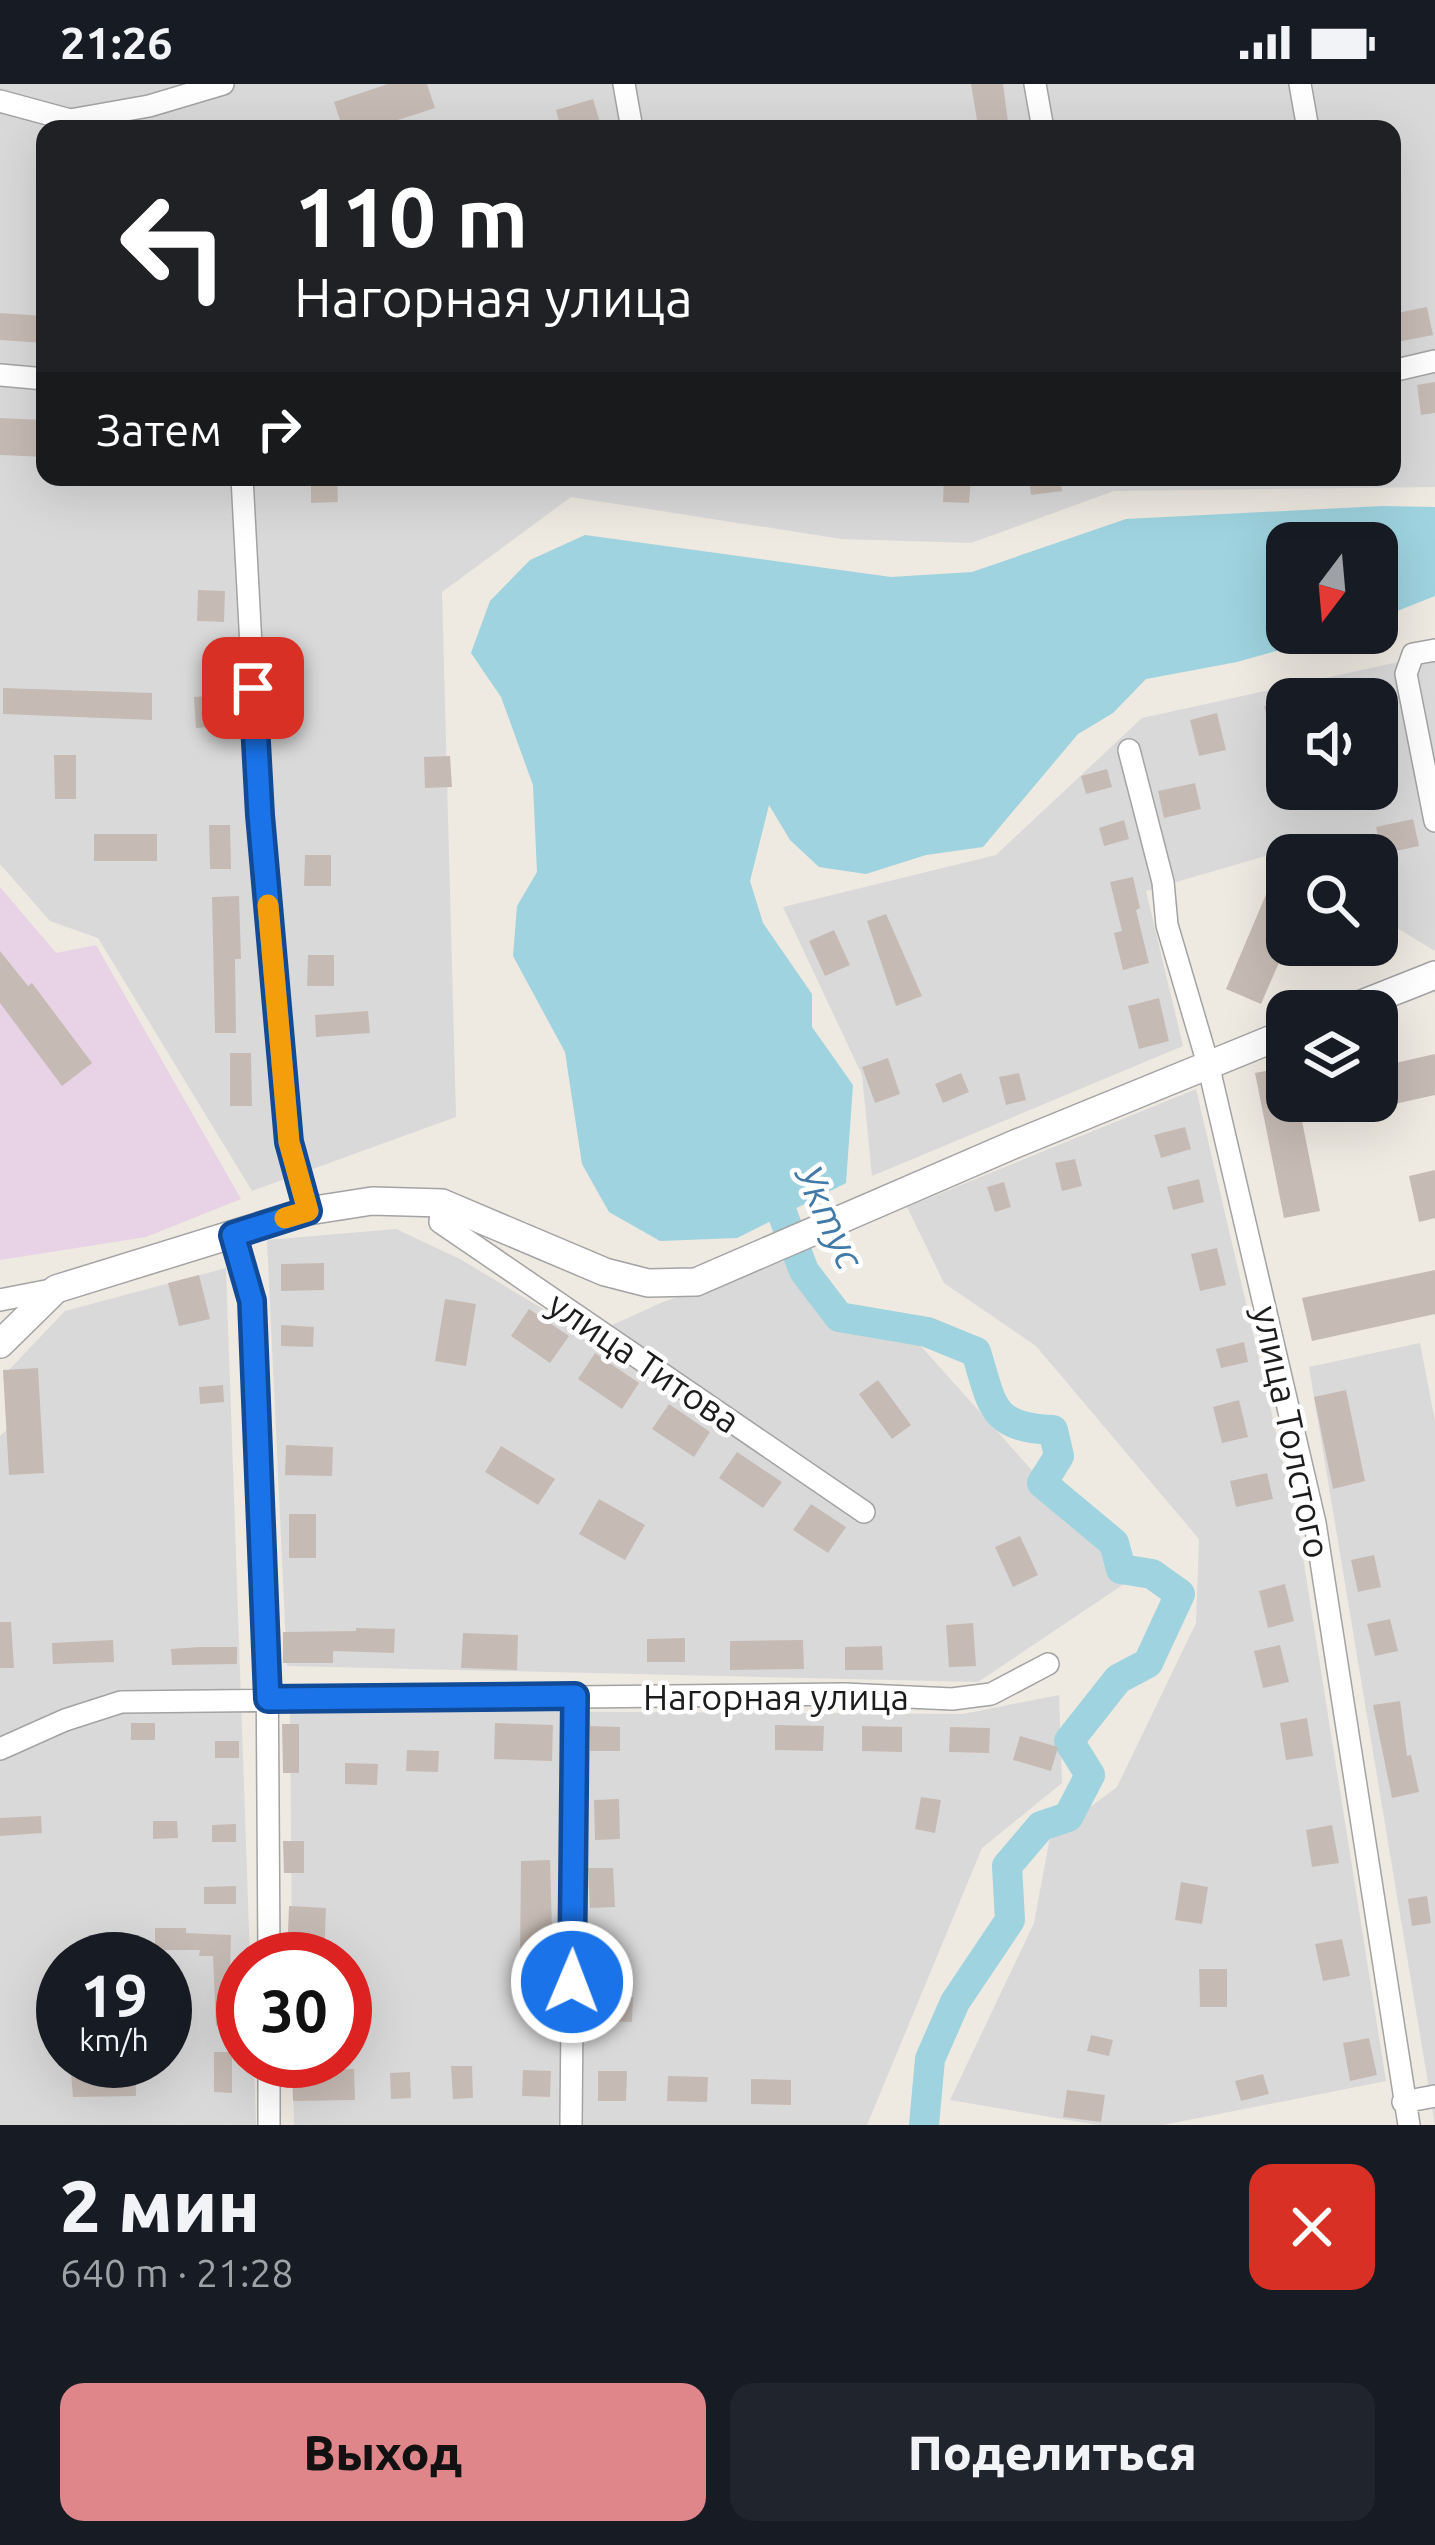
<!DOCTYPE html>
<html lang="ru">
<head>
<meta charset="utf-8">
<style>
  body { margin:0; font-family:Ubuntu,sans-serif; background:#20242c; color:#f1f3f6; height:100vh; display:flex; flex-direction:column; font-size:45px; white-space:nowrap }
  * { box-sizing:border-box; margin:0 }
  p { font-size:39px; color:#9ea1a6 }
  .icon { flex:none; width:66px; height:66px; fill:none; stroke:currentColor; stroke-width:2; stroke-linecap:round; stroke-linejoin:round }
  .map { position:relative; height:2041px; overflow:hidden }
  .panel { display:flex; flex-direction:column; background:#171b24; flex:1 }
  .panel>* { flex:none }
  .top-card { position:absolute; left:36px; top:36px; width:1365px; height:366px; border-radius:24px; box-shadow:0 12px 48px #0002; background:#202124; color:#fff; overflow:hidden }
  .needle { width:78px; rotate:196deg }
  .controls { position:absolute; left:1266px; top:438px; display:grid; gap:24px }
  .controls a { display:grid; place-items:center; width:132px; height:132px; border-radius:24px; background:#171b24; box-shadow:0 12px 48px #0002; font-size:60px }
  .speed { position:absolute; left:36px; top:1848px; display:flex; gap:24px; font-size:60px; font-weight:700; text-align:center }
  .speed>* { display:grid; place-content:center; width:156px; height:156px; border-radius:50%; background:#171b24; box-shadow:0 12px 48px #0002; line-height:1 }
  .speed small { font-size:30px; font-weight:400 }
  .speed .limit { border:18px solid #d22; background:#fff; color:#111 }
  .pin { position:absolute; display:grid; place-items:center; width:102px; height:102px; color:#fff; margin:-51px; border-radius:24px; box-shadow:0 6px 18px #0006 }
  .me { position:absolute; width:132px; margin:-66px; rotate:1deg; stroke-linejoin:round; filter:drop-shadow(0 0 9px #0008) }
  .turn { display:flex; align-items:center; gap:42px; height:252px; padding:0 60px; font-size:54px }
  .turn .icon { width:156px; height:156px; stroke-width:2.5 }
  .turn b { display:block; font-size:84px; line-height:102px }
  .then { display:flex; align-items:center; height:114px; padding:0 60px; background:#0003; gap:24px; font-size:45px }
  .round { display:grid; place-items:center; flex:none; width:126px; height:126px; border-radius:24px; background:#20242c }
  .headline { display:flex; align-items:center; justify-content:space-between; height:204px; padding:0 60px }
  h1 { font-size:72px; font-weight:800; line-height:90px }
  .primary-button { display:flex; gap:24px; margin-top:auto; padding:24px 60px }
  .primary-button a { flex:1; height:138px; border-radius:24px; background:#df868b; color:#111; font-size:48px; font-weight:800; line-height:138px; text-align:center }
  .primary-button a+a { background:#20242c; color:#f1f3f6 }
  .status { display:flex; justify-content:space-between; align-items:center; height:84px; padding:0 60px; background:#171b24; direction:ltr }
  .status svg { height:33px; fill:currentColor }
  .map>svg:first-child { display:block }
  .residential { fill:#dad9d9; fill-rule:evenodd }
  .industrial { fill:#e8d2e5 }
  .water { fill:#9ed3df }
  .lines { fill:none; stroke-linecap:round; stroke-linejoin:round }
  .river { stroke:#9ed3df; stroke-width:30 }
  .building { fill:#c6bbb4 }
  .minor-casing { stroke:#a3a3a3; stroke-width:24 }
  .tertiary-casing { stroke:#a3a3a3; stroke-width:30 }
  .minor { stroke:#fff; stroke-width:21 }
  .tertiary { stroke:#fff; stroke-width:27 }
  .route-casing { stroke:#114b97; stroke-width:30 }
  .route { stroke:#1a73e8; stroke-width:21 }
  .slow { stroke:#f59e0b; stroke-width:21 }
  .labels { text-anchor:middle; stroke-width:9; stroke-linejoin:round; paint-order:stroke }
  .street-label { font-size:36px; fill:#1c1c1c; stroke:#fff }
  .water-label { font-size:39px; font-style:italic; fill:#4179a8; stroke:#fff }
</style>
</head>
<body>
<div class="status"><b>21:26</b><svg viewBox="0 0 49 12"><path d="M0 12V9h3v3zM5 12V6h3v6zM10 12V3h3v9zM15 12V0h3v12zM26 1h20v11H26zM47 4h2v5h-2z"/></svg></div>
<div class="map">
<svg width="1435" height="2041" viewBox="0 0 1435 2041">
  <rect width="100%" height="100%" fill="#eee9e1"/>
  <path class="residential" d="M0,0H1435V403L1114,407L971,459L842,455L571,413L442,508L456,1033L252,1107L98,854L50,837L0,780ZM45,45H1392V393H45Z
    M1435,570V867L1377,832V771H1287V777L1275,769L1146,807L1183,962L872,1092L862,991L783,823L996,771L1142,634ZM1287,615H1377V705H1287Z
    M1196,1005L1298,1442L1386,1997L1163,2041H1098L950,2016L1034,1839L1050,1753L1117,1703L1196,1539L1199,1455L1036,1262L944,1199L907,1123Z
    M396,1145L460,1175L588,1252L663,1218L793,1174L854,1235L911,1251L1130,1496L978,1598L287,1582L267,1156Z
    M226,1184L250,1875H243V1977H254L256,2041H0V1352L12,1341L3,1292L65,1227ZM63,1875H165V1977H63Z
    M1420,1259L1435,1337V2041L1309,1283Z
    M1059,1611L1062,1699L982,1764L867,2041H294L293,1977H345V1875H292L290,1626L963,1630Z"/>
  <path class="industrial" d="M0,803L56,869L96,861L241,1115L146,1153L0,1176Z"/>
  <path class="water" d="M1382,422L1435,423V512L1377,535V459H1287V549H1341L1237,578L1146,595L1113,629L1078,650L983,763L926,771L866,790L819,783L790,756L769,721L750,797L763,839L812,910V943L853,1001L846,1099L737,1154L660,1157L609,1128L582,1080L565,968L513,872L517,822L537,788L533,701L501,613L471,569L490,517L530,476L585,451L891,493L972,488L1126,435Z"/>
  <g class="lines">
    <path class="river" d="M770,1097L804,1187L839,1233L927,1248L976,1268C993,1322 990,1343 1053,1346L1059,1372L1042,1399L1114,1459L1121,1485L1152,1490L1180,1510L1148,1579L1118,1595L1069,1657L1090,1691L1068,1733L1041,1742L1007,1782L1010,1836L955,1918L930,1975L924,2041"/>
  </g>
  <path class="building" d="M388,0H427L435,24L370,45H343L334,18Z
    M971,0H1003L1008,38L978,42Z
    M593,15L602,45H561L556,26Z
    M1427,223L1433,251L1392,259V230Z
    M0,229L45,232V259L0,256Z
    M1435,298V329L1421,331L1417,301Z
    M0,334L45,336V373L0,371Z
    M311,393H337L338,418L311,419Z
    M944,393H971L969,419L943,418Z
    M1029,393H1060L1062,407L1031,411Z
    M198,506L225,507L224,538L197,537Z
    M3,604L152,609V636L3,630Z
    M221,611L223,642L196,644L194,613Z
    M1287,616V655L1273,659L1264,622Z
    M1217,629L1226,666L1199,672L1190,636Z
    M54,671H76V715H55Z
    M450,672L452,703L425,704L424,673Z
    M1107,685L1112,703L1086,710L1081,692Z
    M1195,699L1201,725L1164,734L1158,707Z
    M1413,735L1419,762L1382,770L1376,743Z
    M1124,736L1129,755L1104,762L1099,744Z
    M209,741H230L231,785H210Z
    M94,750H157V777H94Z
    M305,771H331V802H304Z
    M1133,793L1140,824L1136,826L1149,879L1123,886L1114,849L1122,847L1110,798Z
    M1270,801L1287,808V860L1261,920L1226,905Z
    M239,812L241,875H235L236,949H215L212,813Z
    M886,830L922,912L896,922L867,837Z
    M834,846L850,881L825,892L809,857Z
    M0,867L28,902L32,899L92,979L62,1002L0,919Z
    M308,871H334V902H307Z
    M1159,914L1169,957L1139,965L1128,922Z
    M368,927L370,949L316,953L315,931Z
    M230,969H251L252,1022H230Z
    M1435,970V1011L1390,1021L1382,982Z
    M888,974L900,1010L875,1019L862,983Z
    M1287,983V1017H1298L1320,1127L1284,1134L1255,989Z
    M961,989L969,1008L943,1019L935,1000Z
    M1019,989L1026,1016L1006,1021L999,993Z
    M1185,1043L1191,1065L1161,1074L1154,1051Z
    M1075,1075L1082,1102L1062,1107L1055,1079Z
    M1435,1086V1134L1419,1138L1409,1092Z
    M1199,1095L1204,1118L1173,1126L1167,1103Z
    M1004,1098L1011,1123L995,1128L987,1103Z
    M1217,1164L1226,1201L1200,1207L1191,1170Z
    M324,1179V1206L281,1207V1180Z
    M1435,1186V1230L1312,1257L1302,1214Z
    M199,1191L210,1235L179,1242L168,1199Z
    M445,1215L476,1220L466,1282L435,1277Z
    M529,1225L569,1252L550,1279L511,1252Z
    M281,1241L314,1243L313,1263L281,1262Z
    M1244,1258L1248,1278L1221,1284L1216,1265Z
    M595,1269L639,1299L622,1325L578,1295Z
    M38,1284L44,1389L9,1391L3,1286Z
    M878,1296L911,1341L892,1355L859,1310Z
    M223,1301L224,1318L200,1320L199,1303Z
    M1346,1306L1365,1397L1333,1405L1314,1313Z
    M1239,1316L1248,1353L1222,1359L1213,1323Z
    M669,1320L710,1348L694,1373L652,1345Z
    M286,1361L333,1363L332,1392L285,1391Z
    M501,1362L555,1395L538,1421L485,1388Z
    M737,1368L782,1398L763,1424L719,1394Z
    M1267,1389L1273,1415L1236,1423L1230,1397Z
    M599,1415L645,1441L625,1476L579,1450Z
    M811,1420L846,1443L828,1469L793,1446Z
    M289,1430H316V1474H289Z
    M1020,1452L1038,1491L1013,1503L995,1463Z
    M1374,1471L1381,1503L1358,1508L1351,1476Z
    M1285,1500L1294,1537L1268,1544L1259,1507Z
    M1390,1535L1398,1567L1375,1572L1367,1540Z
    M0,1538H11L14,1584H0Z
    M973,1539L976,1582L949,1583L946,1541Z
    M356,1544L395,1545L394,1569L333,1567V1579H283V1548L356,1547Z
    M463,1549L518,1551L517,1586L461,1584Z
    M685,1554V1578H647V1555Z
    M113,1556L114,1578L53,1580L52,1559Z
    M803,1556L804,1585L730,1586V1557Z
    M1280,1561L1289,1598L1263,1604L1254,1567Z
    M882,1562L883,1586H845V1563Z
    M200,1563H237V1580L172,1581L171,1565Z
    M1400,1617L1407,1672L1411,1671L1419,1708L1392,1714L1373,1621Z
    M1307,1634L1313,1672L1286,1676L1280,1639Z
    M131,1639H155V1656H131Z
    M495,1639L553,1641L552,1677L494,1675Z
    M282,1640H299V1689H283Z
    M775,1641L824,1642L823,1667L775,1666Z
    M590,1642L620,1643V1667H590Z
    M862,1642L902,1643V1668L862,1667Z
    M950,1643L990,1644L989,1669L949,1668Z
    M1020,1652L1058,1663L1051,1687L1013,1676Z
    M215,1657H239V1674H215Z
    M407,1666L439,1667L438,1688L406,1687Z
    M345,1679L378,1680L377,1701L345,1700Z
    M921,1713L941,1716L935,1749L915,1745Z
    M619,1715L620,1755L595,1756L594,1716Z
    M41,1732L42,1749L0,1752V1734Z
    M153,1737H177L178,1754L153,1755Z
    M236,1740V1758H212V1741Z
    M1332,1741L1339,1779L1312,1783L1306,1746Z
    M283,1757H304V1789H284Z
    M550,1776L552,1848H558V1872L520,1873L521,1777Z
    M588,1784H613L615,1823L590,1824Z
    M1181,1798L1208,1803L1202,1840L1175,1836Z
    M236,1802V1820H204V1803Z
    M1427,1812L1431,1839L1412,1842L1408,1815Z
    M289,1822L326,1824L324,1875H287Z
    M155,1844H186V1849L231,1851L230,1889H236L238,1941L216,1942L213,1872H199L200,1866H155Z
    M1342,1855L1350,1892L1323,1897L1315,1860Z
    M589,1861H611V1896L589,1895Z
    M1199,1885H1227V1923H1200Z
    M608,1912L633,1913L632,1938L607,1937Z
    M1091,1951L1113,1956L1109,1972L1087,1967Z
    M1369,1954L1377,1991L1350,1997L1343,1959Z
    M214,1968H232V2009L214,2008Z
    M105,1977H135L136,2012L73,2013L71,1989L106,1987Z
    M451,1982H472L473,2014L453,2015Z
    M354,1985L355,2016L293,2017L292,1986Z
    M523,1986L551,1987L550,2013L522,2012Z
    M598,1987H627L626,2017H598Z
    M410,1988L411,2014L391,2015L390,1989Z
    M1263,1990L1269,2010L1241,2017L1235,1997Z
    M668,1992L708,1993L707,2018L667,2017Z
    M751,1995L791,1996V2021L751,2020Z
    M1067,2006L1105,2011L1101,2038L1063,2033Z"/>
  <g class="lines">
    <g class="minor-casing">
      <path id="minor" d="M624,0L632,45
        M1035,0L1043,45
        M1300,0L1308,45
        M0,17L70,36L149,22L223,0
        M1392,287L1435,277
        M0,291L45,295
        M242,393L260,731L289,1058L308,1127
        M1435,566L1413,570L1406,590L1435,737
        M1129,666L1163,798L1167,841L1208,980L1315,1439L1409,2041
        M442,1119L440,1138L864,1428
        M233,1151L252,1217L267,1565L269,1875
        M0,1216L56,1205
        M0,1665L65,1636L121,1618L844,1610L952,1615L991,1610L1048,1580
        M269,1977V2041
        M1403,2018L1435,2012
        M571,2041L575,1612"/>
    </g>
    <g class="tertiary-casing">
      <path id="tertiary" d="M1344,927L1435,891
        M0,1260L56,1205L308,1127L372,1117L442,1119L605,1188L648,1199L696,1198L1015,1060L1287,949"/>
    </g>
    <use href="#minor" class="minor"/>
    <use href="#tertiary" class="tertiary"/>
  </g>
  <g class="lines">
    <g class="route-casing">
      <path id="route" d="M253,604L260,731L289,1058L308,1127L233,1151L252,1217L268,1615L575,1612L572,1898"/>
    </g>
    <use href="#route" class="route"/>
    <path class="slow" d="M268,821L289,1058L308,1127L285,1134"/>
  </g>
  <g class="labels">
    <g class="street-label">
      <text transform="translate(644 1278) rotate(34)" y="13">улица Титова</text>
      <text transform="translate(1292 1348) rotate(78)" y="13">улица Толстого</text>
      <text x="776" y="1626">Нагорная улица</text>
    </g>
    <g class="water-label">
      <text transform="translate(830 1133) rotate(65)" y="14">Уктус</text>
    </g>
  </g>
</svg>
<div class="controls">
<a><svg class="needle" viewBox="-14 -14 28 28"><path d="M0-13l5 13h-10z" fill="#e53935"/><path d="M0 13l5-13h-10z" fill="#9ea1a6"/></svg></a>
<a><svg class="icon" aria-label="sound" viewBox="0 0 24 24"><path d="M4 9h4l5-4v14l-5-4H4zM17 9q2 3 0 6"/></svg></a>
<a><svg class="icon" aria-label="search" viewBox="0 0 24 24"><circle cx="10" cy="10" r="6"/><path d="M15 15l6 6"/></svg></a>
<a><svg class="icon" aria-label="layers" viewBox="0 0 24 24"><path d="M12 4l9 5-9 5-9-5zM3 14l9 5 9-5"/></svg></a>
</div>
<div class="speed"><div>19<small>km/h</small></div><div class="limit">30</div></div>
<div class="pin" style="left:253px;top:604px;background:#d93025"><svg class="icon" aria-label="arrive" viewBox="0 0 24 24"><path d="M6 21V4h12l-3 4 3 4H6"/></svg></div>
<svg class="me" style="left:572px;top:1898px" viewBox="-20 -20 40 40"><circle r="17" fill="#1a73e8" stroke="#fff" stroke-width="3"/><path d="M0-11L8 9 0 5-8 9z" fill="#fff"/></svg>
<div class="top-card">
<div class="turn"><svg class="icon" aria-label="left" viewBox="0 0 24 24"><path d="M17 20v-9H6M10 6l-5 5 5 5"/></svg><div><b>110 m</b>Нагорная улица</div></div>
<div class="then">Затем<svg class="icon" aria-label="right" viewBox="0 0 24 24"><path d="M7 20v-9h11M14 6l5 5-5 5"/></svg></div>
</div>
</div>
<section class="panel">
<div class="headline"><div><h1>2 мин</h1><p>640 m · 21:28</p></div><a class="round" style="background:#d93025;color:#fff"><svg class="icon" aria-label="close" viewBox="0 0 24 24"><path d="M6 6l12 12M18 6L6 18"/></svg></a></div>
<div class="primary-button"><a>Выход</a><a>Поделиться</a></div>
</section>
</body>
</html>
